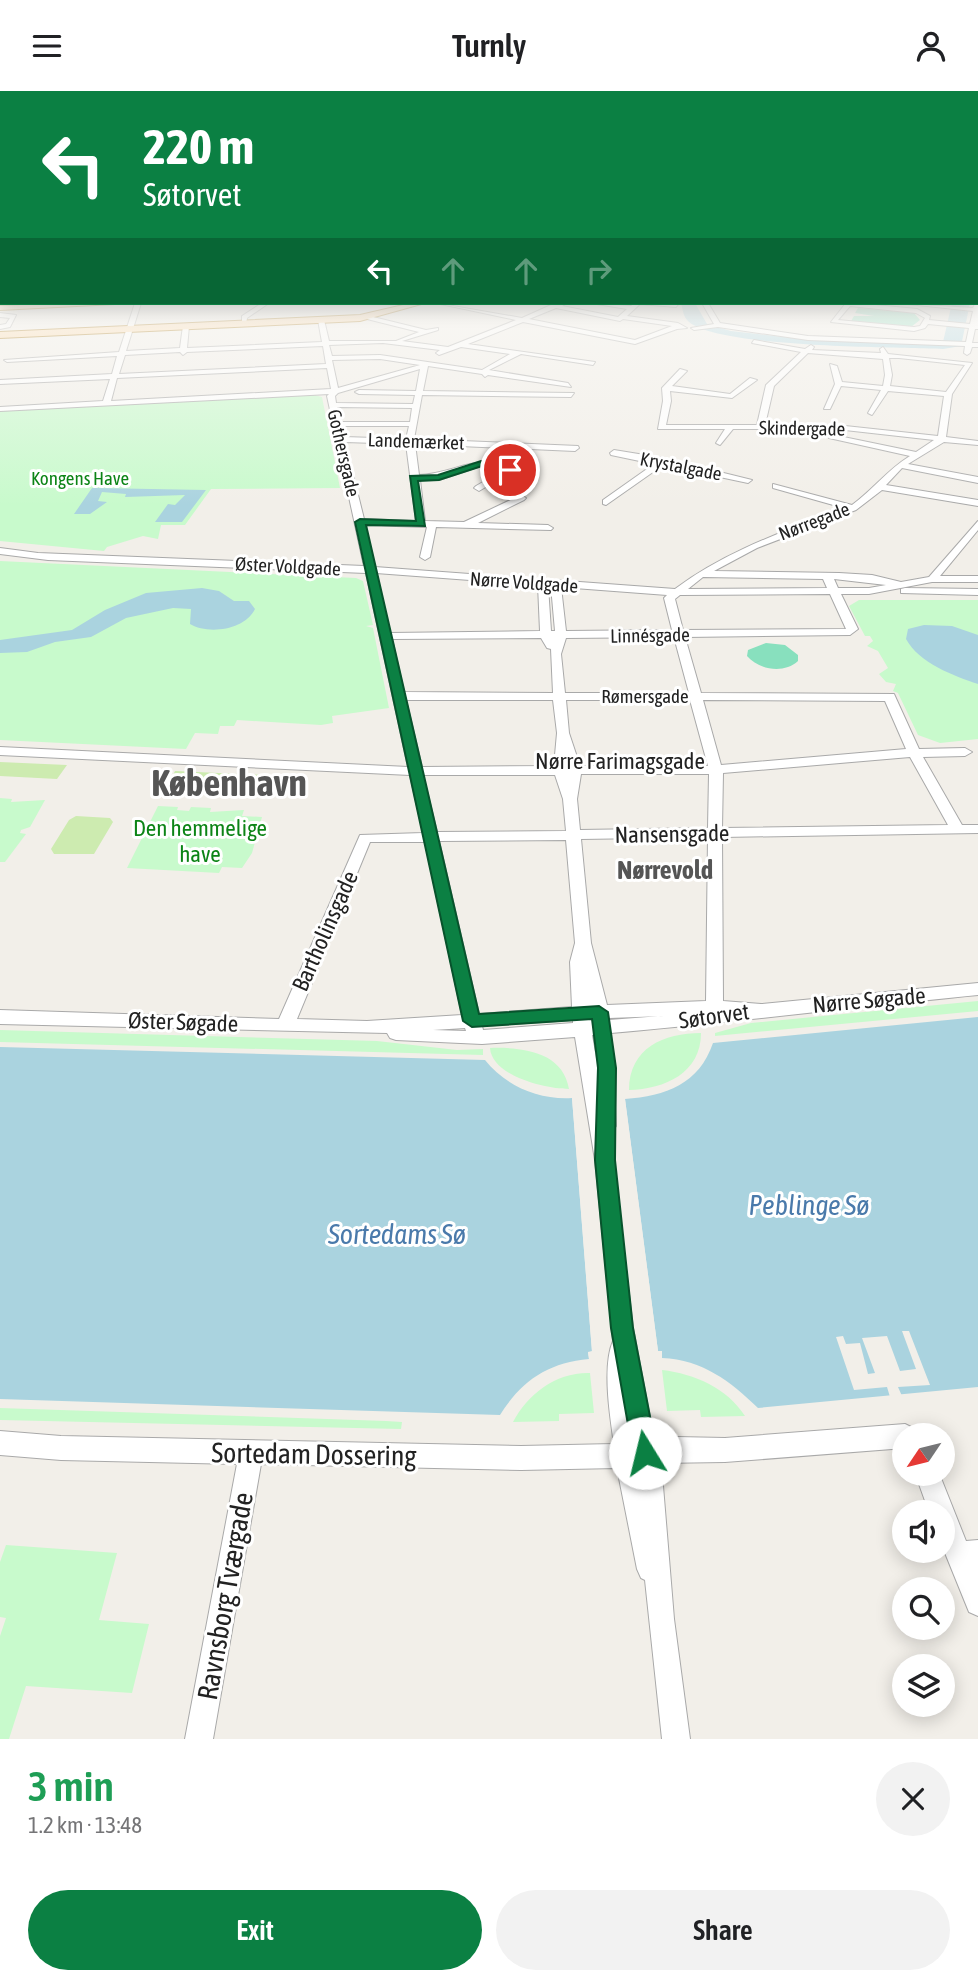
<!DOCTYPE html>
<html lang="en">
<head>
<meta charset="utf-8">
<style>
  body { margin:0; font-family:"Asap Condensed",sans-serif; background:#f2f2f2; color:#202124; height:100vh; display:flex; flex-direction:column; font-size:26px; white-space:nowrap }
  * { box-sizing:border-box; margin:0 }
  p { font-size:23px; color:#757577 }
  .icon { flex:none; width:38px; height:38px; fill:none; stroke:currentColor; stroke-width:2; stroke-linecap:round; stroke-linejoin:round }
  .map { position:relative; height:1648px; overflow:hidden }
  .drawer { display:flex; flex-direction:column; background:#fff; flex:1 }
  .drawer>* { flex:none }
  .top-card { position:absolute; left:0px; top:0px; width:978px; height:214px; box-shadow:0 4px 18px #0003; background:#0b8043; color:#fff; overflow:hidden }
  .needle { width:46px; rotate:235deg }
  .controls { position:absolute; left:892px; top:1332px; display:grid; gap:14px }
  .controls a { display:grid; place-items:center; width:63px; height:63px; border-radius:50%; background:#fff; box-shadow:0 4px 18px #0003; font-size:35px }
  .pin { position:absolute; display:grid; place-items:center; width:60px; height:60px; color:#fff; margin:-30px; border:4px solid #fff; border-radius:50%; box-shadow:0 2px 7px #0007 }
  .me { position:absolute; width:77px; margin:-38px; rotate:351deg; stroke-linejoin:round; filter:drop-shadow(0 0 5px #0008) }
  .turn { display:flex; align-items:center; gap:24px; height:147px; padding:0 28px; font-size:32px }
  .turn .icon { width:91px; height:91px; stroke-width:2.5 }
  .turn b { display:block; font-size:49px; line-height:60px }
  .lanes { display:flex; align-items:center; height:66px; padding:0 28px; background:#0003; justify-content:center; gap:35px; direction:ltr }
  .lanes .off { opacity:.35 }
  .round { display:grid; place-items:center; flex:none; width:74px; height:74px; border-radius:37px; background:#f2f2f2 }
  .head { display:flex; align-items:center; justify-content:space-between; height:119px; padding:0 28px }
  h1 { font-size:42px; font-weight:600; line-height:52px; color:#1e9e55 }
  .action { display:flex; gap:14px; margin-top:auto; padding:14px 28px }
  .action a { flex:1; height:80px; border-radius:42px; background:#0b8043; color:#fff; font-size:28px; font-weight:600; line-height:80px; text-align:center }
  .action a+a { background:#f2f2f2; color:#202124 }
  header { display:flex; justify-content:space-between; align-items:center; height:91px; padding:0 28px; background:#fff; font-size:32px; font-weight:600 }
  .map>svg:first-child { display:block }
  .grass { fill:#cdebb0 }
  .park { fill:#c8facc }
  .pitch { fill:#88e0be }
  .water { fill:#aad3df }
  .pier { fill:#f2efe9 }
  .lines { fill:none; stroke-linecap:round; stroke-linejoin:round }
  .minor-casing { stroke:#a9a9a9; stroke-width:2 }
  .major-casing { stroke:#a06b00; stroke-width:2 }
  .minor { fill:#fff; fill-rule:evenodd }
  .major { fill:#fcd6a4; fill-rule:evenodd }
  .route { fill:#0b8043; stroke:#07532c; stroke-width:2 }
  .labels { text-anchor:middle; stroke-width:6; stroke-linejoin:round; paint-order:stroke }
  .far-street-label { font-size:19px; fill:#222; stroke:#fff }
  .far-park-label { font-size:19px; fill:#0c8416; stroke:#fff }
  .street-label { font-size:23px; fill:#222; stroke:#fff }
  .park-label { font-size:23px; fill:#0c8416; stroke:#fff }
  .quarter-label { font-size:26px; font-weight:bold; fill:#555; stroke:#fff }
  .near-water-label { font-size:28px; font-style:italic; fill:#4a7aab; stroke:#fff }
  .near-street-label { font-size:28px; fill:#222; stroke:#fff }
  .town-label { font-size:37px; font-weight:bold; fill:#555; stroke:#fff }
</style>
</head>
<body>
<header><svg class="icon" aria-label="menu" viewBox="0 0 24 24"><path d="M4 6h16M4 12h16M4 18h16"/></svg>Turnly<svg class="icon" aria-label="person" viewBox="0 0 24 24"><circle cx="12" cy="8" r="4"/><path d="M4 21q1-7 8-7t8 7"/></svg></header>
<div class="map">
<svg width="978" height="1648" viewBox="0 0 978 1648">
  <rect width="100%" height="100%" fill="#f2efe9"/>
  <path class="grass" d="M0,671L67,674L57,688L0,685Z
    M175,680H176L284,685L278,696L270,699L168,694Z
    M76,725L110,727L113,731L94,763H54L51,758L69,729Z"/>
  <path class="park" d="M314,304L322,306L340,397L211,398L185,434H161L158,448L143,445L107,456L104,460L0,450V319Z
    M0,470L356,487L363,490L373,534L366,535L373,537L389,617L332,625L333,632L321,634L237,629L234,635H220L218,643L195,642L186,658L0,649Z
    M859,509H978V648L940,652L918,644L898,602L893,600L896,593L886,591L879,583L888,577L878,560L867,555L873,550L870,545H865L849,515Z
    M0,707L12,708L11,711L45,709L30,736L21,739L20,742L26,743L5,771H0Z
    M158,715L178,716L177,719L189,720L191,716L211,717L210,721L244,719L242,725L262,726L252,762L242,777L222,776L219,782L127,777Z
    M978,910V920L715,945V942L751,932Z
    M0,939L377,950L457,959L483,958V964L0,951Z
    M701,942C701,982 665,998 629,999C629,957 664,942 701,942Z
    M490,957C521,956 563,960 569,998C545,998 492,985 490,957Z
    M662,1279C695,1283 727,1297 745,1325L701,1326L700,1319L667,1320Z
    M590,1282L594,1322L559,1323V1330L513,1331C528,1303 556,1281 590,1282Z
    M0,1317L386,1330L402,1331L401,1338L0,1329Z
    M6,1454L117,1462L99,1529L149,1533L132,1602L26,1595L9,1648H0V1545L6,1527L0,1526V1471Z"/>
  <path class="pitch" d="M858,217L914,222L920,229L911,236L851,230L854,225H874L855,222Z
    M766,552L785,554L798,564V570C784,583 759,579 747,565L748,559Z"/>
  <path class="water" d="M681,212H695L707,233L731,240L810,249L943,251L952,212H970L961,255L943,258C895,256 721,257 689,231C683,226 683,219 681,212Z
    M92,397H96L206,399L182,431H155L168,413L175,414L185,404L125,406L126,403L102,401L98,410L107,411L90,423H74Z
    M202,497L219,500L234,510H249L255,518C245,539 208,544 190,533L191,518L173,517L126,527L91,546L55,551L27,561L0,562V549L72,539L105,519L146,502Z
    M924,534L952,535L978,544V593C954,585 919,572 906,548L908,538Z
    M978,926V1296L758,1317C730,1290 703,1269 662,1267V1260H658L625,1008C666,1005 699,993 713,952Z
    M0,956L485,969C506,995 538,1009 572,1007L592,1261H588L589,1268C548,1272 522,1289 500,1324L0,1308Z"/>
  <path class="pier" d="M572,1007H576L596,1260L592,1268H589L588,1261L592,1260Z
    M622,1008H625L658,1260H662V1267L655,1260Z
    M902,1240H909L930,1294L898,1296L902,1305L890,1306L887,1296L854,1299L836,1246L843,1245L846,1253L860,1252L868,1283L875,1282L862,1247L887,1245L900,1280L916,1278Z"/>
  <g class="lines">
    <g class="minor-casing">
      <path id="minor" d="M2,207L3,212L0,214V208Z
        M978,207V238H975L972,252H978V256H972L970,262L967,264L964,262L965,255L808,249L718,236L694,239L691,237L714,233L702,212H708L720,232L808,245L966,251L969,237L928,233L925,237L914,240L831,231L846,212H854L917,218L930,225L929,229L970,233L973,220L908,213L973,217ZM850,215L916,222L925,227L920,235L914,236L838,229Z
        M135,212H141L126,260L180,257L183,235L186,233L189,235L187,257L322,251L318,229L321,227L324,229L329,250H396L419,241L363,227L365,224L426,239L438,237V239L402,250L448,256L516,229L436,212L522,227L551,214L567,212L562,215L618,226L627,218L591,212L631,215L635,212H679L676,216L640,213L627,225L678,232L687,237L677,238L635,253L523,231L468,253L595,271L593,274L521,263L489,279L568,292L571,296L488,284L485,286L482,283L428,275L423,300L574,302L571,306L422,304L414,348L578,355L579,357L575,360L415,353L419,384C455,383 480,359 514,379L479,400L474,397L476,395L502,380L481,375L439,389H420L425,430L464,431L521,404L526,407L524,409L478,432L548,434L553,437L551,439L436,436L430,466L425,469L420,466L427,436L365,434L375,476L675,498C726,460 785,440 844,417L773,397V393L852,414C873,399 888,378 910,365L829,347V343L916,361L934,349L836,338H733L720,354L716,352L725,338H658L663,310L662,297L680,278L687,280L672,295L730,303L750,287L757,289L732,307L670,300L671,310L666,334H757L766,294L801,261L752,252L754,249L805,258L811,254L814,256L812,259L881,262L880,258L883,256L888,263L972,272L952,303L946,346L978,350V354L944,351L908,373L978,386V392L902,377L886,394L978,409V415L882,399L856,419L757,457L714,480L839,482L872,484L901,491L929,486L978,430V439L940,485H978V491H932L869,503H841L858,538L850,544L685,546L701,602L894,603L919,658L965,657L972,661L965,665L923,666L962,734H978V742L722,746L723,910L761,913L978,892V904C856,916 734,931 611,942L616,1035L610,1042L633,1237L654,1348L676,1346L725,1347L905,1333L913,1337L917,1344H905V1357L725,1371L659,1372L663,1395L674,1528L690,1648H662L645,1489L641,1487L637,1478L617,1377L521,1379L261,1373L213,1648H185L237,1373L61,1369L0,1364V1340L61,1345L521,1355L614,1353C610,1326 602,1275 613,1250L595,1069L575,946L482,953L396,949L390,947L387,942L0,933V919L279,928L360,744L423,742L410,684L0,664V656L408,676L366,482L48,469L0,463V457L38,462L364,475L327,305L329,303L0,320V316L103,310L110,288L0,293V289L112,283L117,265L7,271L4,269L119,261ZM556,217L620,230L623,228L672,235L635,249L529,228ZM383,252L440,259L436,262L439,264L461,256L510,263L482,279L380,264L332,265L329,254ZM323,255L326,273L119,283L125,264L180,261L183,264L187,261ZM808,262L883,268L885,284L883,295L842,291L837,275L830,273L835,293L824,318H830L841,295L881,299L868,322L872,324L888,300L944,305L938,345L836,334H765L774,295ZM889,267H899L965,274L946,301L890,295L892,284ZM380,268L420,274L338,297L332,269ZM327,277L331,298L111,310L117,287ZM420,278L416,300L359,299L355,301L359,303L415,304L413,313L336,312L335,305L338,302ZM337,316L412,317L410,331H341ZM342,335H409L406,348L344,346ZM345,351L406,353L416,430L364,428ZM376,482L538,494L540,540L390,542ZM703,486L823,488L827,497L688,498ZM834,488L886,494L869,497H838ZM548,495H551L555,540H551ZM561,496L667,504L664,507L672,539L566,540ZM830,503L846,538L683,539L675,508L680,504ZM674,546L689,602H565L561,563L566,547ZM541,547L547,557L551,558L553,602L404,601L392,548ZM406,609H553L557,642L554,675L422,676ZM566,609H690L708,675H580L569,642ZM703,609L885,610L906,658L721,674ZM910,666L948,734L722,737L723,682ZM581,683H709L708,737L580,739L577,708ZM423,684H555L563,708L566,740L437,741ZM708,746L706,910L607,914L591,852L581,748ZM566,749L575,852L570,871L572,916L479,923L439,750ZM370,751H425L462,924L367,930L297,928ZM661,925L609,929V927L664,925ZM573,929V932L483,939L482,935ZM465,937L466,940L433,939ZM592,944H594L596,967Z
        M262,212H269L247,227L246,234H242V225Z
        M0,222L16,224L10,236L0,238V234L6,233L10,227L0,226Z
        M614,359L663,367L752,389L748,392L663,374L606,414L603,413V409L654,373L611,364L610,362Z
        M905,497L978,498V504L901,502V498Z
        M915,1382H939L966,1450L978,1449V1525L969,1521L943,1457V1421H929Z"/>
    </g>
    <g class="major-casing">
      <path id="major" d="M73,212H134L0,219V215Z
        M412,212H425L360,230L0,247V241L360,224Z"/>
    </g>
    <use href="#minor" class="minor"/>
    <use href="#major" class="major"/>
  </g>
  <linearGradient id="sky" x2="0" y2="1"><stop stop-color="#8fc0e4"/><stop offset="0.44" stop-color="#f9f8f5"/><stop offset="1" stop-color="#f9f8f5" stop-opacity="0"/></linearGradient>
  <rect width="978" height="414" fill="url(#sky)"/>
  <path class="route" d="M481,370L514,379L510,382L482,375L439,389L418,390L425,435L366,434L479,923L599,915L608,921L616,977L615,1069L633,1237L657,1362L654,1370L645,1374L636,1370L633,1362L611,1237L595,1069L598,977L592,928L472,936L463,930L355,431L360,428L416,430L410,385L438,384Z"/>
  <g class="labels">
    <g class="far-street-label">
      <text transform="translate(802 337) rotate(1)" y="7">Skindergade</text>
      <text transform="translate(416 350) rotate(2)" y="7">Landemærket</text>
      <text transform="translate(344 362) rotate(77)" y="7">Gothersgade</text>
      <text transform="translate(681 375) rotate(11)" y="7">Krystalgade</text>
      <text transform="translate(814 430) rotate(-21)" y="7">Nørregade</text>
      <text transform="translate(288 475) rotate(3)" y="7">Øster Voldgade</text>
      <text transform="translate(524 491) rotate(4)" y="7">Nørre Voldgade</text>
      <text transform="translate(650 544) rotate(-1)" y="7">Linnésgade</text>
      <text x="645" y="612">Rømersgade</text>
    </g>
    <g class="far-park-label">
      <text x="80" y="394">Kongens Have</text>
    </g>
    <g class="street-label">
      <text x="620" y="678">Nørre Farimagsgade</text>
      <text transform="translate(672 743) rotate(-1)" y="8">Nansensgade</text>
      <text transform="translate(325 840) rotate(-66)" y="8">Bartholinsgade</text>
      <text transform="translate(869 909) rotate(-5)" y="8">Nørre Søgade</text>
      <text transform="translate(714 925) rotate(-8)" y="8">Søtorvet</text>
      <text transform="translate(183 931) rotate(2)" y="8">Øster Søgade</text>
    </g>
    <g class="park-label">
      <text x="200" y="745">Den hemmelige<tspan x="200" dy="26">have</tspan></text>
    </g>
    <g class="quarter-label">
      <text x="665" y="788">Nørrevold</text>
    </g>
    <g class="near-water-label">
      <text x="809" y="1124">Peblinge Sø</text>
      <text x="397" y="1153">Sortedams Sø</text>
    </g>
    <g class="near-street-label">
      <text transform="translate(314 1363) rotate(1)" y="10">Sortedam Dossering</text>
      <text transform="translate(225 1505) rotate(-80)" y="10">Ravnsborg Tværgade</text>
    </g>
    <g class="town-label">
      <text x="229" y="705">København</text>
    </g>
  </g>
</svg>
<div class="controls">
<a><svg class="needle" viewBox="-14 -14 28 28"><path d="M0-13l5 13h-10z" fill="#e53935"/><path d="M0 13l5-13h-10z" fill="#757577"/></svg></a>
<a><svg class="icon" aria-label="sound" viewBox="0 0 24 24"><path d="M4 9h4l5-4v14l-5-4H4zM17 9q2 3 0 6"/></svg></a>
<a><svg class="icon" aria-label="search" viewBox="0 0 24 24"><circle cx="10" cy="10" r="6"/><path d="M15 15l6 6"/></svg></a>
<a><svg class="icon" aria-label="layers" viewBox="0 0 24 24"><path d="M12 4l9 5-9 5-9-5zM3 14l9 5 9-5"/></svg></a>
</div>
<div class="pin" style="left:510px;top:379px;background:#d93025"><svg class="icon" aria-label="arrive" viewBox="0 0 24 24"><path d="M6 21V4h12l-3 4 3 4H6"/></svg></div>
<svg class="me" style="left:645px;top:1362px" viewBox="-20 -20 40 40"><circle r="19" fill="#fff"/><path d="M0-13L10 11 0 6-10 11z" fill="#0b8043"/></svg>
<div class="top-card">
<div class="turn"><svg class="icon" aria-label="left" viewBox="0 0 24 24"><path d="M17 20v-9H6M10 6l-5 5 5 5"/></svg><div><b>220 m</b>Søtorvet</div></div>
<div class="lanes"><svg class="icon" aria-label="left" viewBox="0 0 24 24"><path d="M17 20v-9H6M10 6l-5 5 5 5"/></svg><svg class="icon off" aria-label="ahead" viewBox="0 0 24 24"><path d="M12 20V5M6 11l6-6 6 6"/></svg><svg class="icon off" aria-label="ahead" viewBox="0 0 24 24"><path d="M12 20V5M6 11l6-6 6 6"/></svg><svg class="icon off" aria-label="right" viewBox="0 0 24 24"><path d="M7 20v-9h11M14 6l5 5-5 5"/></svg></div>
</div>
</div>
<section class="drawer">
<div class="head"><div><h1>3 min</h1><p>1.2 km · 13:48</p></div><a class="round"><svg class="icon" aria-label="close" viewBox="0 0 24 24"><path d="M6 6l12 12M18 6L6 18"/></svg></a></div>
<div class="action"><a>Exit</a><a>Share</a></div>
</section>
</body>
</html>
